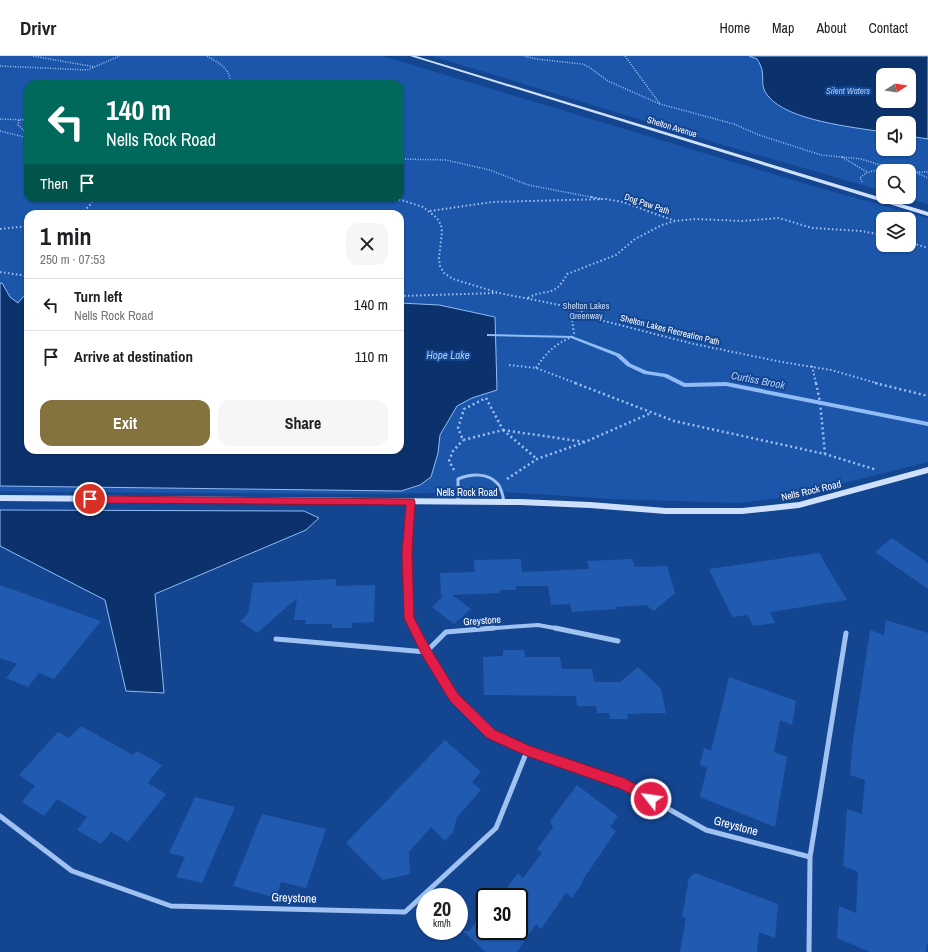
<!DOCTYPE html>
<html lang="en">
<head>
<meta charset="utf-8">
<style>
  body { margin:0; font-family:"Archivo Narrow",sans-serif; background:#f6f6f6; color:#202124; height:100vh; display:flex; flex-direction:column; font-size:15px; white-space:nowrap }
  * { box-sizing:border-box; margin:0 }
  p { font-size:13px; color:#757577 }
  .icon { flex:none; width:22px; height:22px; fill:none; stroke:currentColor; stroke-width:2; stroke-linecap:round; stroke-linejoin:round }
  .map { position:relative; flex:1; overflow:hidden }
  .sheet { position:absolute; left:24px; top:154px; width:380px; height:244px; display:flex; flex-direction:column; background:#fff; border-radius:12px; box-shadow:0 1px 3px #0004 }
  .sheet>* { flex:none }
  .banner { position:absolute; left:24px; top:24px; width:380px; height:122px; border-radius:12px; box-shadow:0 1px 3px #0004; background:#00695c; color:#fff; overflow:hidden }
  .needle { width:26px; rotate:78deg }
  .fabs { position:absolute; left:876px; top:12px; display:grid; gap:8px }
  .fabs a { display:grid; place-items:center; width:40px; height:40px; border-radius:8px; background:#fff; box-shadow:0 1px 3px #0004; font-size:20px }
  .speed { position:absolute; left:416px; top:832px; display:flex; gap:8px; font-size:20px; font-weight:700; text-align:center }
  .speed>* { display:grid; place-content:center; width:52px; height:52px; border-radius:50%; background:#fff; box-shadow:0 1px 3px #0004; line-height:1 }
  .speed small { font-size:10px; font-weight:400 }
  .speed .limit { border:2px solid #111; border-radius:6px; background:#fff; color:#111 }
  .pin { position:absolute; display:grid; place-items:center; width:34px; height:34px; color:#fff; margin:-17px; border:2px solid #fff; border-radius:50%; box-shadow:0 1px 4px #0007 }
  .me { position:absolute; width:44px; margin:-22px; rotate:300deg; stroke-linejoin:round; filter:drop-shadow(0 0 3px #0008) }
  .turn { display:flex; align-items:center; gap:14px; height:84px; padding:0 16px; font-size:18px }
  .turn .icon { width:52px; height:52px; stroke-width:2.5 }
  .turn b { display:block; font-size:28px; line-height:34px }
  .then { display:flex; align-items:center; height:38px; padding:0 16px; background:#0003; gap:8px; font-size:15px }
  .round { display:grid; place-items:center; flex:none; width:42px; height:42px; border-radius:12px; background:#f6f6f6 }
  .summary { display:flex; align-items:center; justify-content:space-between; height:68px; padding:0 16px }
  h1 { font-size:24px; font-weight:700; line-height:30px }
  .action { display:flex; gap:8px; margin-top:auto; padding:8px 16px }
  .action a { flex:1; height:46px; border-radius:12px; background:#84733f; color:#fff; font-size:16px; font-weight:700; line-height:46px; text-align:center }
  .action a+a { background:#f6f6f6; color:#202124 }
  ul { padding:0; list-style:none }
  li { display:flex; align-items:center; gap:12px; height:52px; padding:0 16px; border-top:1px solid #e0e0e0 }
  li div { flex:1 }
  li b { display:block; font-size:15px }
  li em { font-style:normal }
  header { display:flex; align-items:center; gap:24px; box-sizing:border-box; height:56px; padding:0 20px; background:#fff; border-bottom:1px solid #e0e0e0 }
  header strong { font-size:19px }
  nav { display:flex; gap:22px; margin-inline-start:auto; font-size:14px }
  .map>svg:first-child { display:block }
  .green { fill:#1b56ab; fill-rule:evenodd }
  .water { fill:#0c326e; stroke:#92bcf5; fill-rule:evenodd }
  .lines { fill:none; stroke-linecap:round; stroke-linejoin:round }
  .stream { fill:#92bcf5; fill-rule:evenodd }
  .building { fill:#215bb1 }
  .path-far2 { stroke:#a0c2f2; stroke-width:1.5; stroke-dasharray:1 1.5; stroke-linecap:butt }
  .path-far1 { stroke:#a0c2f2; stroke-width:2; stroke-dasharray:1.5 2.5; stroke-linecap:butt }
  .path { stroke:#a0c2f2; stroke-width:2.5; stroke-dasharray:2 3; stroke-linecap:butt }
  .service { stroke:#a0c2f2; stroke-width:3 }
  .minor-far1 { stroke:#a0c2f2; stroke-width:4 }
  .minor { stroke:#a0c2f2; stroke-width:5 }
  .secondary { fill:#cfe0fc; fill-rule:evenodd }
  .route { fill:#e11d48; stroke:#92132f }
  .labels { text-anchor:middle; stroke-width:4; stroke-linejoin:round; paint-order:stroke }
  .far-water-label { font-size:9px; font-style:italic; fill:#acccf9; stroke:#134591 }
  .far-street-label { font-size:9px; fill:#fff; stroke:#134591 }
  .far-park-label { font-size:9px; fill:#c7ddfc; stroke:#134591 }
  .street-label { font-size:10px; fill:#fff; stroke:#134591 }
  .water-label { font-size:11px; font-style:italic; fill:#acccf9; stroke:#134591 }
  .near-street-label { font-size:12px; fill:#fff; stroke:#134591 }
</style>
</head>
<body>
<header>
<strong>Drivr</strong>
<nav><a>Home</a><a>Map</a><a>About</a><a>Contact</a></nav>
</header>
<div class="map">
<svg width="928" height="896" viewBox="0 0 928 896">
  <rect width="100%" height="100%" fill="#134591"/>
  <path class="green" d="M0,0H383L816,131L928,162V406L788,441L739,447L612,443L503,436L372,438L50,436L0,435ZM28,28H400V142H28ZM28,158H400V394H28ZM883,163H909V189H883Z
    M432,0H928V148L903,141H909V115H883V135L720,88ZM883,19H909V45H883ZM883,67H909V93H883Z"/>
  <path class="water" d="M749,0H928V83L909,80V67H883V76C853,71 788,65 768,40C760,30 764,25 762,14C761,10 759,6 757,3ZM883,19H909V45H883Z
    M0,227H2L10,241L18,247L28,235V394H400V247L439,249L495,261L497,334L472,342L457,350L440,379L438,397L431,421L420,429L401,435L0,430Z
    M0,454L304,455L319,462L306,474L155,538L164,637L126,635L105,544L0,490Z"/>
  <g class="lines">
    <path class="stream" d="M487,278L572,280L620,298L631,308L647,315L667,318L685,327L726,326L928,366V370L726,330L684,331L664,321L644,318L627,310L616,300L571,282L489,280H487Z"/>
  </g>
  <path class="building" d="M892,482L928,507V533L875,496Z
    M819,497L847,544L770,556L775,567L753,570L748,559L732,561L709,513Z
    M521,503L522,516L589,513L587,505L632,503L635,511L667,510L675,537L654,555L646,549L616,551L617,553L572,556L570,548L551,549L548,530H516V534H501L499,537L452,539L471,553L454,568L432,551L444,539H441L440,517L475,516L474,504Z
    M336,523V530L375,529L374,566L352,567V572H332V568H305L306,564H294L297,542L257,577L240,565L248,558L253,527Z
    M0,529L101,565L54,623L39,617L28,631L6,622L17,608L0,602Z
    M886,564L928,577V888H927L926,896H870L837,882L839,850L856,857L858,816L843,810L847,753L862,758L865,724L850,719L852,692L870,574L884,579Z
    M503,594H524L525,601H560L562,613H592L594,626H620L638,611L661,633L666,657L627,658L628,663H610L609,657H597L596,650H577L576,640L484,639L483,601L503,600Z
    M729,621L796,645L792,669L780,664L774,696L787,701L775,771L700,741L707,712L700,709L704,692L711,695Z
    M81,670L133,699L137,695L162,709L148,727L166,738L128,786L111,776L101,788L77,774L87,761L57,743L44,760L22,746L35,730L19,719L58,676L69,682Z
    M445,684L481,716L472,726L481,734L457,761L453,776L445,785L431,771L409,796L410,818L383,824L346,787Z
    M577,729L618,760L610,771L616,775L582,825L583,826L572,842L566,837L541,873L536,868L517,896H486L463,875H469L485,854V875H519V841H500L518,817L523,822L542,797L537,793L553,772L550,765Z
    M195,741L235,751L202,827L176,821L185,801L169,797Z
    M262,758L326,773L306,832L281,826L276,842L233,830Z
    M695,817L778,848L775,882L759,876L757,896H680L686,862L682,861L689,822Z"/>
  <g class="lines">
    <path class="path-far2" d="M33,0L95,11
      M207,0C217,6 230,12 230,25
      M525,0L536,3L582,8L589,11L608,25L660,48L734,68L759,79L821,99L861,103L899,115
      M625,0L660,48
      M0,10L87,14L120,0
      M224,28L230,25L237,28
      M0,63L28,64
      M19,64L18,69L28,78L27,81
      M0,75L28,82
      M842,101L867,116
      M400,103L446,104L490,114L528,129L596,142
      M909,116H928
      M917,117L928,122
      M862,126L860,122C869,112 884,114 896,115"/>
    <path class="path-far1" d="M591,141L602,143
      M395,142L423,151L437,162L441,169L442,176L439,202L440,210L444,217L453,223L499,237L570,251L604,265L694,288L782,306L831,314L880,328
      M430,155L492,146L605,143L623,146L675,165L696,163L742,165L779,162L812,172L861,175L883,179
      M81,158L92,147L93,142
      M0,173L28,170
      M909,186L928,192
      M0,216L28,220
      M400,240L497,237
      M528,242C548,231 554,243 567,218L616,199L635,183L662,169L675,165
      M509,309L536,312L578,328
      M812,310L816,328
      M536,312C546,297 555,288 572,281L574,277L570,251"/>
    <path class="path" d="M575,327L674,365L825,398L877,414
      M816,327L820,346L825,398
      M875,327L928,340
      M486,342L503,374L463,384L458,372L464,353Z
      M503,374L585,386
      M503,374L537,403
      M454,414L449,405L453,395L463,384
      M507,423L537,403L585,386L651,357"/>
    <path class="service" d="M458,446V423C470,418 488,416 498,428C501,432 503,440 504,446"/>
    <path class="minor-far1" d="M411,446L407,497L409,562L415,573
      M481,573L538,569L560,573"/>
    <path class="minor" d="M414,572L426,596L454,641L491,678L527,695L624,728L706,774L810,801
      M555,572L618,585
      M276,583L426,596L446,576L494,572
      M0,760L72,815L171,850L405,856L496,772L527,695
      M809,896L810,801L846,577"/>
    <path class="secondary" d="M410,0H416L928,156V160Z
      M928,411V417L799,452L742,458H666L590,452L520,449L0,445V439L520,443L590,446L666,452H742L799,446Z"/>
  </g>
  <path class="route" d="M90,440L414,443L415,446L412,497L414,562L430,592L458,638L495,674L530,690L624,722L656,739L657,743L656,748L651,749L621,733L527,700L487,682L450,645L422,599L404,562L402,497L406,449L90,447L85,443Z"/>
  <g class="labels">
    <g class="far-water-label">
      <text x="848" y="38">Silent Waters</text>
    </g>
    <g class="far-street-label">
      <text transform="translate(672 71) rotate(17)" y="3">Shelton Avenue</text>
      <text transform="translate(647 148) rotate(19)" y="3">Dog Paw Path</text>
      <text transform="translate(670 274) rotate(14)" y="3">Shelton Lakes Recreation Path</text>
    </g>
    <g class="far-park-label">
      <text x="586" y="253">Shelton Lakes<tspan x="586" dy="10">Greenway</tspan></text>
    </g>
    <g class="street-label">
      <text transform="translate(811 434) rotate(-13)" y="4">Nells Rock Road</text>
      <text x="467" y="440">Nells Rock Road</text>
      <text transform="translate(482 564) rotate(-4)" y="4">Greystone</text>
    </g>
    <g class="water-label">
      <text x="448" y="303">Hope Lake</text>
      <text transform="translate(758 324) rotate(11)" y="4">Curtiss Brook</text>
    </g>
    <g class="near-street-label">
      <text transform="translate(736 770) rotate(15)" y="4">Greystone</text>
      <text transform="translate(294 842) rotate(2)" y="4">Greystone</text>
    </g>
  </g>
</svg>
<div class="fabs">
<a><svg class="needle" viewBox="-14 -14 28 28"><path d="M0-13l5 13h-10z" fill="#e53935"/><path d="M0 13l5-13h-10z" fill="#757577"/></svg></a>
<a><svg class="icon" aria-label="sound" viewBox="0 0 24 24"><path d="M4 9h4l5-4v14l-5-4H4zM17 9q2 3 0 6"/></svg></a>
<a><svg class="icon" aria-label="search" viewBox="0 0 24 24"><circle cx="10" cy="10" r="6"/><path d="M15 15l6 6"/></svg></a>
<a><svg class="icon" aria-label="layers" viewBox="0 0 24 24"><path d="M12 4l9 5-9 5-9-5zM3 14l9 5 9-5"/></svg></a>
</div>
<div class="speed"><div>20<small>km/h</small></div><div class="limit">30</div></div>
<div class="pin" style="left:90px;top:443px;background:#d93025"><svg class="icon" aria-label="arrive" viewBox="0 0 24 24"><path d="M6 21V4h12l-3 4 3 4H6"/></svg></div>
<svg class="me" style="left:651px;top:743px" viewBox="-20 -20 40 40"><circle r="17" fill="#e11d48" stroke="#fff" stroke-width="3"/><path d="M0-11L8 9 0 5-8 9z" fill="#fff"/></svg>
<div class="banner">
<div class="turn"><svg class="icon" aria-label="left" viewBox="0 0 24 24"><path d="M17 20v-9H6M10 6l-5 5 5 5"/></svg><div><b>140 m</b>Nells Rock Road</div></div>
<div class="then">Then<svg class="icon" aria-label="arrive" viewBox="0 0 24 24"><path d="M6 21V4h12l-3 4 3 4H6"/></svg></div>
</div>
<section class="sheet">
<div class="summary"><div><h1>1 min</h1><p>250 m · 07:53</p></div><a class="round"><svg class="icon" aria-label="close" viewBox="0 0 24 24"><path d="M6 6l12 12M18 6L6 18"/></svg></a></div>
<ul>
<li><svg class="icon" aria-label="left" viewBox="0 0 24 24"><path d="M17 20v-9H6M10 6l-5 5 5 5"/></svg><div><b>Turn left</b><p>Nells Rock Road</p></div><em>140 m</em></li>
<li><svg class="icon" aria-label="arrive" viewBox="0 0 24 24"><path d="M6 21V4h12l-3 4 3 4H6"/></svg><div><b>Arrive at destination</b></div><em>110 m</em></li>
</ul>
<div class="action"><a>Exit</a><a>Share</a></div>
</section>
</div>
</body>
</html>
